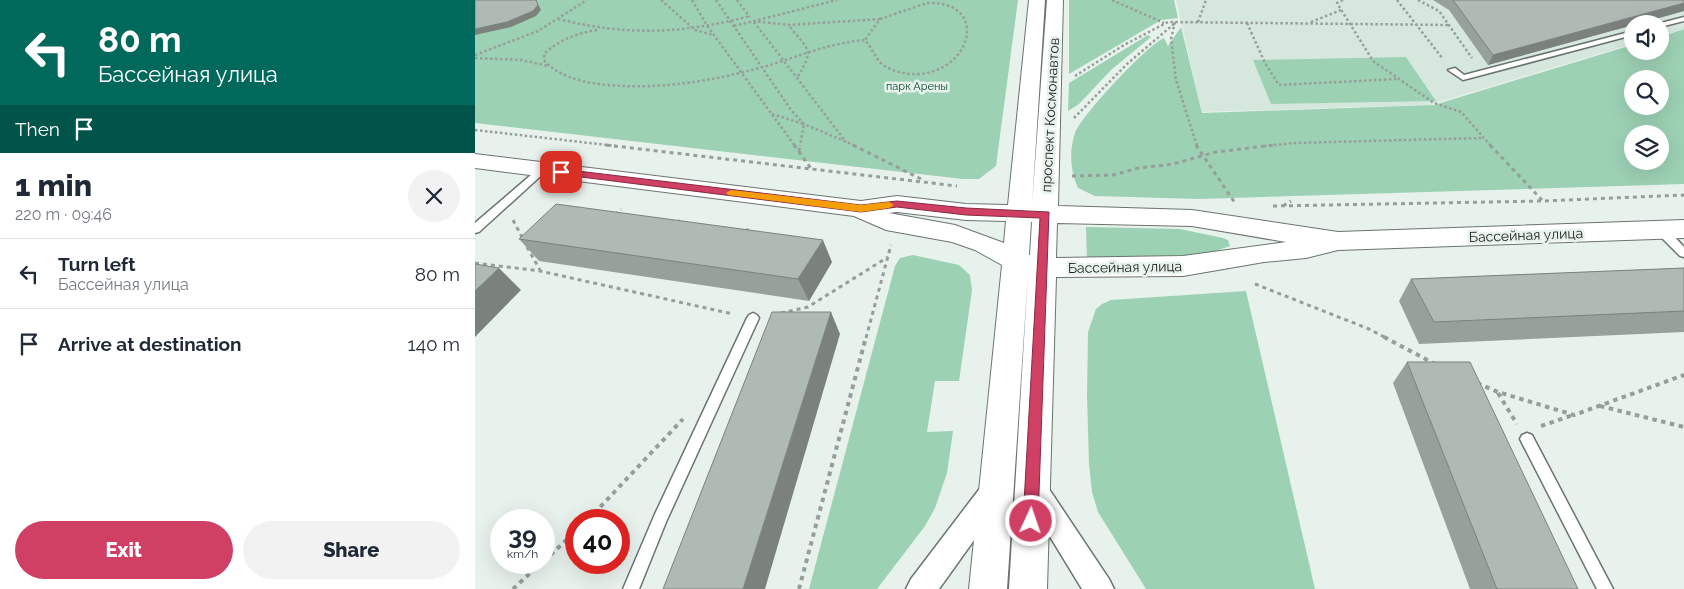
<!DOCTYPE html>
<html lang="en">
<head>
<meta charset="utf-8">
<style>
  body { margin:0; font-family:Raleway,sans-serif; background:#f2f2f3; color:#1f2937; height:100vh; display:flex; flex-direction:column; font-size:19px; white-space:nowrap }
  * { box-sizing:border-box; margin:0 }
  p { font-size:16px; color:#747a83 }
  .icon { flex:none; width:28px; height:28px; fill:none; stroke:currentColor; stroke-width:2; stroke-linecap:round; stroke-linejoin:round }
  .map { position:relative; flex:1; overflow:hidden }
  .panel { display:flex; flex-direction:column; background:#fff; width:475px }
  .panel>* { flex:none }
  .banner { background:#00695c; color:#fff; overflow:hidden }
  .fabs { position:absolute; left:1149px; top:15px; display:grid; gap:10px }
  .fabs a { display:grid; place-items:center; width:45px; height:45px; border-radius:50%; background:#fff; box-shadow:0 5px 20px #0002; font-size:25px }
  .speed { position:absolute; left:15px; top:509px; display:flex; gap:10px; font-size:25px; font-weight:700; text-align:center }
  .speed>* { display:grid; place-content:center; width:65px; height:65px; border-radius:50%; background:#fff; box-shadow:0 5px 20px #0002; line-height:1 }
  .speed small { font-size:12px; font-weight:400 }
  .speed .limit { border:8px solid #d22; background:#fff; color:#111 }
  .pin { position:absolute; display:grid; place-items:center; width:42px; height:42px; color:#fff; margin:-21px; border-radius:10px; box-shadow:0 2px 8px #0006 }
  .me { position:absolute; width:55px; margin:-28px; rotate:3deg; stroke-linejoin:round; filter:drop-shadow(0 0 4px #0008) }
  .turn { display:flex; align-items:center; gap:18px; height:105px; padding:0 15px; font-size:22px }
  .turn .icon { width:65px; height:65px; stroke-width:2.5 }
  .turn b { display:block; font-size:35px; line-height:42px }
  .then { display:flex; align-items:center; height:48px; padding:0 15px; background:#0003; gap:10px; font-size:19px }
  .round { display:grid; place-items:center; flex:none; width:52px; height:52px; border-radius:26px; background:#f2f2f3 }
  .head { display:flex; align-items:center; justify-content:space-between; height:85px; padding:0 15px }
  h1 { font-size:30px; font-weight:800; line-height:38px }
  .primary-button { display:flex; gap:10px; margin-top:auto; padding:10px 15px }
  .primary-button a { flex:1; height:58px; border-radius:30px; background:#cf4064; color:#fff; font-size:20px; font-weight:800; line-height:58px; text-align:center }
  .primary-button a+a { background:#f2f2f3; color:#1f2937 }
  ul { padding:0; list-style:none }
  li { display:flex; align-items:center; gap:15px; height:70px; padding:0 15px; border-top:1px solid #e0e1e3 }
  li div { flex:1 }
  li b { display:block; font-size:19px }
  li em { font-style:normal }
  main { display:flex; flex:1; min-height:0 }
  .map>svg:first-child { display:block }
  .built { fill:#d6e8dd }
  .green { fill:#9dd1b4; fill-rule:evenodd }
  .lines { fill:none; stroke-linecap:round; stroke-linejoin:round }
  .service-casing { stroke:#6b746f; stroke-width:3 }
  .minor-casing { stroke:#6b746f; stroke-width:3 }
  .tertiary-casing { stroke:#6b746f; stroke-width:2 }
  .path-far2 { stroke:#979e9a; stroke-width:2.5; stroke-dasharray:2.5 2.5; stroke-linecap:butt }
  .path-far1 { stroke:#979e9a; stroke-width:3; stroke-dasharray:4 4; stroke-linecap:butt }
  .path { stroke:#979e9a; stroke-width:4; stroke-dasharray:4.5 4.5; stroke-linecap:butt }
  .service { fill:#fff; fill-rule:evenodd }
  .minor { fill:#fff; fill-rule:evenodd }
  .tertiary { fill:#fff; fill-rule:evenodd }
  .wall { fill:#97a09b }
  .shaded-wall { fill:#7b827e }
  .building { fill:#b0bab4; stroke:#7b827e }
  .route { fill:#cf4064; stroke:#872a41 }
  .slow { fill:#f59e0b }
  .labels { text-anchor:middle; stroke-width:5; stroke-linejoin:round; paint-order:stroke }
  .far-park-label { font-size:11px; fill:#09482e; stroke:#e8f2ec }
  .street-label { font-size:14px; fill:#1d201e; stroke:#e8f2ec }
</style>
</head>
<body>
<main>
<section class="panel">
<div class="banner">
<div class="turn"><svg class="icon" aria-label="left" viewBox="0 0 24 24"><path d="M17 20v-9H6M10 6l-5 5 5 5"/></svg><div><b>80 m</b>Бассейная улица</div></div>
<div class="then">Then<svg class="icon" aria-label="arrive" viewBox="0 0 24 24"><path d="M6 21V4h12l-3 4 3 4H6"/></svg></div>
</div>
<div class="head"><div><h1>1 min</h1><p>220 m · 09:46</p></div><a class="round"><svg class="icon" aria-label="close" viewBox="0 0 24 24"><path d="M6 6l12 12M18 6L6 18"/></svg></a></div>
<ul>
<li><svg class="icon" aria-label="left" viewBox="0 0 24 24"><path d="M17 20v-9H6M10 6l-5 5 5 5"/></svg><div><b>Turn left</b><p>Бассейная улица</p></div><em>80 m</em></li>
<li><svg class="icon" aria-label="arrive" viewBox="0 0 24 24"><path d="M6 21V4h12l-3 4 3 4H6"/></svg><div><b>Arrive at destination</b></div><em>140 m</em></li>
</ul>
<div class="primary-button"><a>Exit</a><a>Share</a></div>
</section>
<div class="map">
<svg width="1209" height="589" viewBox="0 0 1209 589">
  <rect width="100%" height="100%" fill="#e8f2ec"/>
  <path class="built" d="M701,0H1209V29L1185,36V24H1158L1157,44L954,105L727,112Z"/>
  <path class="green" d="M0,0H543L521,166L504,179H488L0,123Z
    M594,0H699L703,18L686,20L594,74Z
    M706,27L727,113L959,105L1157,45L1158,51H1185V37L1209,29V184L724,199L620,196L603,188C595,171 594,151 600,133C606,116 672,45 689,38L693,46ZM1158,79H1185V106H1158ZM1158,134H1185V161H1158Z
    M673,35L676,37L636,70L604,104L593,111L594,83Z
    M931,57L961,101L796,104L778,60Z
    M611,227L705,229L748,238L753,240L755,246L724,257L612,259Z
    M438,255L484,265L495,275L497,290L484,381H460L452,432L478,431L472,473L460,508L450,526L402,589H334L420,266L425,258Z
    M771,291L840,589H671L623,512L617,492L614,464L612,396L613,332L621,309L627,304L636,300Z"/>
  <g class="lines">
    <g class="service-casing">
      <path id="service" d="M1209,17V21L1185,27V24H1182Z
        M1158,31V35L988,80L973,70L980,68L989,75Z
        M67,167L72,170L70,172L4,232L0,233V223L64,168Z
        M1186,226L1190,227L1209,247V257L1205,256L1182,233L1181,230L1182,227Z
        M278,313L282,315L284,318L191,522L164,589H148L180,514L272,318L274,315Z
        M1052,433L1057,435L1138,589H1122L1045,439L1047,435Z"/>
    </g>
    <g class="minor-casing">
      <path id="minor" d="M559,476L568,480L634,579L639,589H607L546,489L550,480Z
        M518,479L527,483L531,492L527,501L464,589H431L436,579L509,483Z"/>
    </g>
    <g class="tertiary-casing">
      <path id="tertiary" d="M554,0H570L557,205L572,0H588L583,206L717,210L863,232L1209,220V238L863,250L831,258L789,262L708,276L581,277L572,589H534L553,273L532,589H494L527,265L500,250L477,242L411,230L379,216L0,168V154L386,201L422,196L491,204L533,205ZM422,212L491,220L531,221L529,243L480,225L414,213ZM556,222H557L555,255H554ZM582,223L717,226L811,242L708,256L581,258Z"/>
    </g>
    <path class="path-far2" d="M186,0L220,30L238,35
      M217,0L233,27L320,146
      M241,0L316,110L329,124L381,146
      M262,0L275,17
      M637,0L689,23
      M868,0L862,3L898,61L959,103L986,112L1016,146
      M922,0L968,59
      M943,0L964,11L997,58
      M452,3C513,0 499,69 445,74C432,75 419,72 408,65C400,58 397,48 390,40L405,19Z
      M83,19C152,36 207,34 275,16
      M278,21L314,25L405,19
      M279,22L371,142
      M700,22L696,39L701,80L722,146
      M723,22L731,0
      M836,22L866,10
      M772,23L790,63L804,85L923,79
      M259,26L362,0
      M315,27C335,52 339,49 322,78
      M122,30C102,33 84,40 69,54L70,62C87,78 110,83 133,85C187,90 243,80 295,65C327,55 356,43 390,40
      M0,55L63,31L112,0
      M0,58L47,60L73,66
      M600,76L649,45L693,22L974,25
      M297,114L329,124L325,146
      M599,118L652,64L700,23
      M0,130L141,146
      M789,146L818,143L1008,138"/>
    <path class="path-far1" d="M131,145L482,186
      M319,145L337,170
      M378,145L448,180
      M721,145L760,203
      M1015,145L1067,200
      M324,152L325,145
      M597,176L638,175L664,168L698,164L741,152L799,145
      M798,206L1068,201L1209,195
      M808,206L816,201
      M140,215L146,209
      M38,220L48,239
      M202,223L207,218
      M271,232L275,226
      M52,247L65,270
      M0,263L65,271L258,314
      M780,284L894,329L911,338
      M306,313L333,307L413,257
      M391,338L416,245"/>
    <path class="path" d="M909,337L960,364
      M1002,383L1023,392L1099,415L1209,375
      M1023,393L1042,424
      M1125,406L1209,427
      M1066,426L1098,415
      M113,520L208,419
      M69,561L101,531
      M38,589L67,562
      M324,589L391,337"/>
    <use href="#service" class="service"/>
    <use href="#minor" class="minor"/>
    <use href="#tertiary" class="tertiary"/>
  </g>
  <path class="wall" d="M958,0H1209V11L1162,24H1158V25L1013,65L974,10Z
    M44,239L357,262L334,301L64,261Z
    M1209,268V332L944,344L924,301L936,279Z
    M932,362L1103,589H995L918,383Z"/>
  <path class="shaded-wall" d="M61,0L66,10L61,16L36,27L0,35V29Z
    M1209,3V11L1162,24H1158V25L1013,65L1018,55Z
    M348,240L357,262L334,301L323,279Z
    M24,268L46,290L0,337V291Z
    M356,312L365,334L290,589H268Z"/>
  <path class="building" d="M0,0H61L63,5L58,11L32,22L0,29Z
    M978,0H1209V3L1018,55Z
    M81,204L348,240L323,279L44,239Z
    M0,264L24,268L0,291Z
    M1209,268V311L959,322L936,279Z
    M297,312H356L268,589H188Z
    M932,362H995L1103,589H1022Z"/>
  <path class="route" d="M86,169L386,205L422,201L491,208L574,212L563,521L561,526L556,528L551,526L548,521L565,218L491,215L422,207L386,212L82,174L81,172Z"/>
  <path class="slow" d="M256,190L386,205L414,202L419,205L414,208L386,212L253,195L251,193Z"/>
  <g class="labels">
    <g class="far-park-label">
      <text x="442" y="90">парк Арены</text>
    </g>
    <g class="street-label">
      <text transform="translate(575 115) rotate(-87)" y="5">проспект Космонавтов</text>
      <text transform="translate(1051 235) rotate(-2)" y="5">Бассейная улица</text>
      <text transform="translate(650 267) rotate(-1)" y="5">Бассейная улица</text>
    </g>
  </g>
</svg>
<div class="fabs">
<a><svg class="icon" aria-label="sound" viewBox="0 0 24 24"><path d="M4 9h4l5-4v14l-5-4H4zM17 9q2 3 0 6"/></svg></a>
<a><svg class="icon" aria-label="search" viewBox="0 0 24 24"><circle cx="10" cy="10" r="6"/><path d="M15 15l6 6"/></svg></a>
<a><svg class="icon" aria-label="layers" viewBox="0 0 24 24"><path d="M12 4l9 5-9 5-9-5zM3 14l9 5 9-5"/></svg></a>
</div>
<div class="speed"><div>39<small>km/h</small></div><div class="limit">40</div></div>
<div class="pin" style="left:86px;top:172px;background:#d93025"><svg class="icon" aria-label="arrive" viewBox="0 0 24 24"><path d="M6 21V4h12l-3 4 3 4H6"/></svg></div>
<svg class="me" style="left:556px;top:521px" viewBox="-20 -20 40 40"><circle r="17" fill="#cf4064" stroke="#fff" stroke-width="3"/><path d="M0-11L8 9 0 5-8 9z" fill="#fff"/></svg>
</div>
</main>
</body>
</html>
